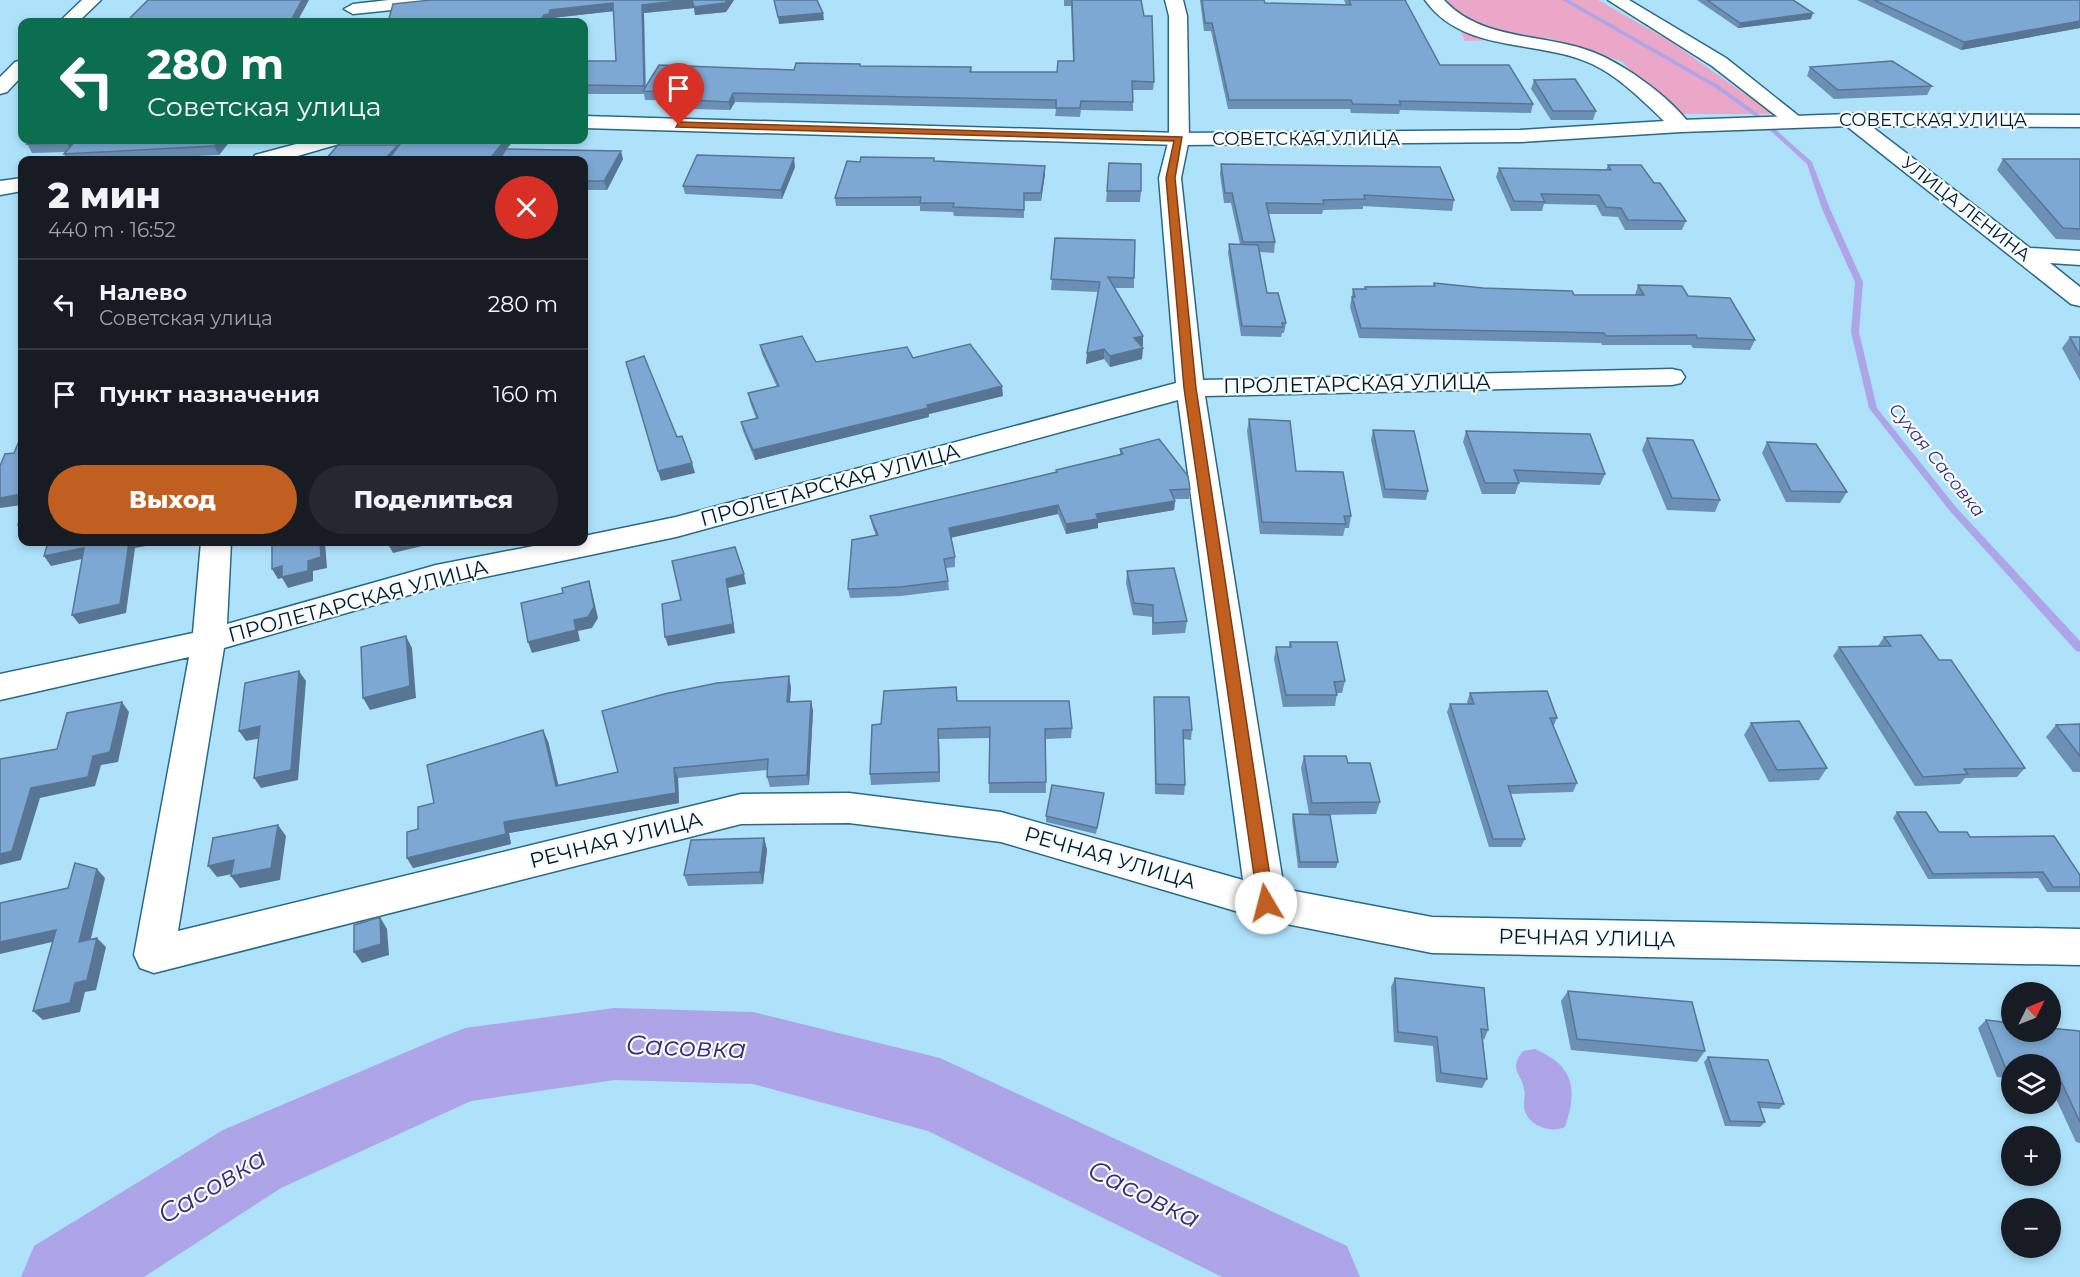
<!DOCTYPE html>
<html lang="ru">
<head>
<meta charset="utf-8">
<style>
  body { margin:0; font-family:Montserrat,sans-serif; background:#242831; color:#f1f3f6; height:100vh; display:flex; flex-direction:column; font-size:22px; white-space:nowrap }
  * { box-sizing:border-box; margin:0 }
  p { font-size:20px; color:#9ea1a6 }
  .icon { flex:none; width:33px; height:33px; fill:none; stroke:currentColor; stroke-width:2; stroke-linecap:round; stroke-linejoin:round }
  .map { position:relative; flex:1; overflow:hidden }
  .sheet { position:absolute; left:18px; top:156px; width:570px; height:390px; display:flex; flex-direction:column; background:#171b24; border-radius:12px; box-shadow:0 3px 9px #0003 }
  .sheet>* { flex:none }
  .top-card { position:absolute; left:18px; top:18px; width:570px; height:126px; border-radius:12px; box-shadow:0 3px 9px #0003; background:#0b6e4f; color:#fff; overflow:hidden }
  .needle { width:39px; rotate:47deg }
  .fabs { position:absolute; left:2001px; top:982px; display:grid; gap:12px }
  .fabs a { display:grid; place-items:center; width:60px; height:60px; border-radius:50%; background:#171b24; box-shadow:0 3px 9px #0003; font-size:30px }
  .pin { position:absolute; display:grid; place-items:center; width:51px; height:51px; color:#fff; margin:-62px -26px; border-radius:50% 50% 50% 0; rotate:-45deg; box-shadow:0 0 6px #0007 }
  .pin .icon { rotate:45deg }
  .me { position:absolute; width:66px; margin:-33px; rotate:352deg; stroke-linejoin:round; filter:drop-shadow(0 0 4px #0008) }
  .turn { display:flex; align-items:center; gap:21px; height:126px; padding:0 30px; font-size:27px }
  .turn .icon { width:78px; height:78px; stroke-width:2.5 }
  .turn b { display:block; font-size:42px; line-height:51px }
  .round { display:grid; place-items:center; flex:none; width:63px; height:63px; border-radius:32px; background:#242831 }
  .headline { display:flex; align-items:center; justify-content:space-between; height:102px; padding:0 30px }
  h1 { font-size:36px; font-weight:800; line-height:45px }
  .cta { display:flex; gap:12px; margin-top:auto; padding:12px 30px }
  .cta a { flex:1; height:69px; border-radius:36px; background:#c05f1f; color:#fff; font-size:24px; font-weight:800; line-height:69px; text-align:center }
  .cta a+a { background:#242831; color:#f1f3f6 }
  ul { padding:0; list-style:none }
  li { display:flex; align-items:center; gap:18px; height:90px; padding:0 30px; border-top:2px solid #363941 }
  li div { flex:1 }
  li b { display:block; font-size:22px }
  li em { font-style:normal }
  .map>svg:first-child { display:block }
  .green { fill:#eba7c8 }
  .water { fill:#ada5e7 }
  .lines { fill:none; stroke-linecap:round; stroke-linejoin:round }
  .stream { fill:#ada5e7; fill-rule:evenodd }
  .river { fill:#ada5e7; fill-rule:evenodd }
  .minor-casing { stroke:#286a86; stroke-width:3 }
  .tertiary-casing { stroke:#286a86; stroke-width:3 }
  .minor { fill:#fff; fill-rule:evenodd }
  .tertiary { fill:#fff; fill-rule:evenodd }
  .wall { fill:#6c90b5 }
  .shaded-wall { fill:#587694 }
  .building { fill:#7da8d3; stroke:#587694; stroke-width:1.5 }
  .route { fill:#c05f1f; stroke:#7d3e14; stroke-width:1.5 }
  .labels { text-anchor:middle; stroke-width:4.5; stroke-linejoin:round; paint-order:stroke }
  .far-street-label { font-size:18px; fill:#011b26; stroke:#f5fbfe }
  .far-water-label { font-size:18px; font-style:italic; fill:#3c2a77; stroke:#f5fbfe }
  .street-label { font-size:21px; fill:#011b26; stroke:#f5fbfe }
  .near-water-label { font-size:27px; font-style:italic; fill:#3c2a77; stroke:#f5fbfe }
</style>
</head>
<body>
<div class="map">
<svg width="2080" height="1277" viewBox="0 0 2080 1277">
  <rect width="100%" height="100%" fill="#aee2fb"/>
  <path class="green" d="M1447,0H1598L1670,41L1773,114H1676L1621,61L1548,38L1465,41Z"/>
  <path class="water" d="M1535,1049C1574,1066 1578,1089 1565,1127C1550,1134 1527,1125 1524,1108C1523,1102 1526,1095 1524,1089C1521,1072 1508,1071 1523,1051Z"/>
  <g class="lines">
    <path class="stream" d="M1562,0H1569L1718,85L1756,112L1812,162L1830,209L1863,282L1859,332L1877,408L1955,506L2080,641V652L2076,651L1949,510L1869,408L1851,332L1855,282L1822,209L1807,164L1752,114L1714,87Z"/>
    <path class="river" d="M615,1008L753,1012L940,1058L1347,1246L1360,1277H1222L928,1131L753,1084L615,1080L471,1101L281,1188L144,1277H21L34,1246L223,1130L437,1039L465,1028Z"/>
    <g class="minor-casing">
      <path id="minor" d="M82,0H101L78,22H59Z
        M389,0H450L441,5L353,14L344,9L353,4Z
        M1165,0H1183L1187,16L1189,139L1181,178L1203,380L1672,369L1681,371L1685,377L1681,383L1672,385L1205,396L1284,889L1432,917L2080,929V965L1432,953L1266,920L1001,842L849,823L741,824L154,973L140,968L134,955L189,657L0,700V674L193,633L201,542H231L227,624L436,565L554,542H584V536L676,517L1176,383L1159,178L1169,139V16ZM1178,400L1243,880L1001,812L849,793L741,794L178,931L224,648L437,587L676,537Z
        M1425,0H1444C1480,39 1537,34 1584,49C1618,59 1671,97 1691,126L1688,130H1674C1648,107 1624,79 1592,64C1538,39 1463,54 1425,0Z
        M1608,0H1629L1726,58L1805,121L1802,125H1788L1712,66Z
        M22,60V76L7,92L0,94V77L15,62Z
        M1851,114L1858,116L2030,248L2080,251V265L2050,263L2080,287V306L2071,304L1844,124L1841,120L1844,116Z"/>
    </g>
    <g class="tertiary-casing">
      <path id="tertiary" d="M1851,114L2080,115V127L1851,126L1681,132L1520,142L1179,145L584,128V116L1179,133L1520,130L1681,120Z
        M311,140H342L339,144L284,160H252L255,155Z
        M22,178V191L0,195V181Z"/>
    </g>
    <use href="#minor" class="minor"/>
    <use href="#tertiary" class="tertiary"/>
  </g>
  <path class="wall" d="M431,0H734L726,12L695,15L694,8L644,13L646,87L794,70L860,64L861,66L971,67L972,72H1057L1073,61L1071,6H1064V0H1141L1154,82L1153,90H1133V111L1081,110L1080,117L1055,116L1056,109L735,102L730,110L692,109L690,101L645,100L644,94H584V61H616L614,11L552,18L551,22Z
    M1200,0H1264L1265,3L1346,5L1344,0H1405L1440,65L1533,104L1531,113L1400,110L1399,114L1351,113L1350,109H1228L1211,31H1204Z
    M1697,0H1793L1811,19L1738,28Z
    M1857,0H2080V28L1961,50Z
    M1810,67L1932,86L1927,95L1834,99L1807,76Z
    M1534,80L1596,111L1593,120H1551L1531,89Z
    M31,140H231L219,155L107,160H68L64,154L65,152L32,153L27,144Z
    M398,145V147L507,149L623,159L607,190H584V160H325Z
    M934,158V161L1045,166V174L1041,201H1024V218L954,216L953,212L920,211V206H836L835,198L860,162Z
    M2003,159H2080V240L2056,239L1997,170Z
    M1109,163L1141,191L1140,202H1106Z
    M1221,164L1454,200L1452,211L1363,206V209L1323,210L1322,214H1268L1275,242L1274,253L1260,252L1267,293L1286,323L1284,333H1282L1281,337L1241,336L1228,253L1229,244H1240L1231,203H1224L1220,174Z
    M1608,165L1654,183L1686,221L1682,230H1625L1618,217L1602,216L1596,205L1544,204L1542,211H1511L1496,177L1499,168L1606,170Z
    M795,167L782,199L685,194L683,186Z
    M1055,238L1134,278V288H1114L1143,346H1141L1142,359L1110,367L1104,359L1086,364L1098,292L1051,290Z
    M1434,283L1483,288L1574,295H1635L1638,285L1688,296L1755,340L1750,350L1693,348L1691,345H1602L1601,343L1359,338L1350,307L1353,289H1364L1365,287L1433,286Z
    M2070,337H2080V381L2062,348Z
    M760,345L816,362L913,358L1003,396L929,414V417L755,460L743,431L741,422L756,418L750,402L748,393L777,387L762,354Z
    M1249,419L1296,471L1351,516L1349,528H1345L1343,536L1260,534L1247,431Z
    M1373,430L1428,491L1426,500L1383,498L1371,440Z
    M1466,431L1605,474L1600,485L1518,482L1519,483L1515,494H1482L1463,442Z
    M1647,438L1720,500L1715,512L1667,510L1642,450Z
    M1767,442L1847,492L1840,503L1786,502L1762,453Z
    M1120,449L1190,489L1189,499H1175L1174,510L1098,523V528L1066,534L1058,514L951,537L955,557V567L946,568L948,581L949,590L901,596L850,598L848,589L876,536L872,525L870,516L1056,472V470L1120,454Z
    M1127,571L1187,621L1185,633L1152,635V617L1133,615L1126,583Z
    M1884,637L1939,660L2025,768L2017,777L1965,778L1960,784L1915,786L1833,656L1839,647L1878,646Z
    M1290,642L1345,681L1342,693H1337L1335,706L1283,707L1274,659L1276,647H1289Z
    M791,687L790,702L811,701L813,711L809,785L770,787L767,777V770L678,778L679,803L509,833L511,844L413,868L407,858L418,829L434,803L548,741L558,785L618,772Z
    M1470,693L1557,718L1553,727L1577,783L1573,792L1510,794L1525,839L1521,847H1489L1447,712L1450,704H1468L1467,702Z
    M1154,697L1192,730L1191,740L1183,739L1185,785L1184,795L1155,794L1154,706Z
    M957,701L1072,728L1071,738L1045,739L1046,793H989L990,738L939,739L940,782L871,785L870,774L881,724Z
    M1751,723L1827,768L1819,780L1769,782L1744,735Z
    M2080,724V772H2073L2046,737L2056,725Z
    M1304,756L1348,763L1380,802L1376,814L1321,815L1338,862L1336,868H1298L1292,820L1293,814H1309L1301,768Z
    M1103,799L1096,834L1046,822V816Z
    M1897,812L1939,832L1970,837L2080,887V892H2047L2038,878L1928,879L1893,818Z
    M764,838L767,850L763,884L688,886L684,875Z
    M1395,978L1488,1030L1484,1040L1483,1039L1487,1079L1482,1088L1436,1082L1433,1046L1394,1042L1391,987Z
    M1568,991L1705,1051L1697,1062L1571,1050L1561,1001Z
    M1986,1020L2080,1031V1143L2076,1142L2050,1086V1065H2012V1078L1997,1077L1978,1028Z
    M1708,1057L1784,1104L1779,1109L1760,1108L1765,1122L1760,1127L1725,1126L1704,1062Z"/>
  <path class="shaded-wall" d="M302,0H309L297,22H290Z
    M687,0H692L694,8L644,13L645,91L644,86L642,5Z
    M727,0H734L726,12L695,15L694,7Z
    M613,3L615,11L552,18L551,22H539L544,15L550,10Z
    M823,13L824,20L779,24L778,17Z
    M1813,13L1811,19L1738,28L1740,23Z
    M2080,21V28L1961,50L1964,42Z
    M733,93L735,102L730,110L729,102Z
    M71,140H84L72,152L67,143Z
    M220,140H231L219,155L214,146Z
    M505,140H514L498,160H489Z
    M398,145L401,153L394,160H384Z
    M621,151L623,159L607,190L604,181Z
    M794,158L795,167L782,199L781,190Z
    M1045,166V174L1041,201V193Z
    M1143,336V346L1134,348V338Z
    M1143,348L1142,359L1110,367V356Z
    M1104,349V359L1086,364L1087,353Z
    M1002,386L1003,396L929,414V417L755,460L753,450Z
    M692,463L695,473L661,481L658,471Z
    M22,494V505L0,508V498Z
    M1175,501L1174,510L1098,523V528L1066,534V524L1096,514Z
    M1058,505V514L950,538L949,528Z
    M129,542H167L135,548L126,613L79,624L72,615Z
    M320,542H325L327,568L313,571V581L288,588L282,578L278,579L272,569L308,561Z
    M398,542H439L393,553L388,544Z
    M84,548L91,557L51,566L44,556Z
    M744,574L746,584L728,588L735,633L668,646L665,637L726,579Z
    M589,581L592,592L598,618L592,628L578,631L580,641L532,653L528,642L574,620Z
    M406,636L412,648L416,698L370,710L363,698Z
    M299,671L306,681L298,780L261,788L254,778Z
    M789,676L791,687L789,713L787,702Z
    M811,701L813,711L809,785L807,775Z
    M122,702L129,712L118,762L101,765L95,786L40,798L21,860L0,865V854L31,788Z
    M260,726L267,737L246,741L239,731Z
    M938,729L939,739L940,782L939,772Z
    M543,730L548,741L561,796L556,786Z
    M674,768L678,778L679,803L509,833L511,844L413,868L407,858L504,822Z
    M278,825L286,836L280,880L240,888L231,876Z
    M764,838L767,850L763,884L760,872Z
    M234,860L243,872L217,877L208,866Z
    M97,869L105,878L88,951L79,942Z
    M380,917L387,929L389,955L362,963L354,952Z
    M56,930L65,939L0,954V942Z
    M97,938L106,947L96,990L85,992L80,1012L43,1020L33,1011L75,983Z"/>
  <path class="building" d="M148,0H302L290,22H126Z
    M431,0H687L642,5L644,86L584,85V61H616L613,3L550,10L549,14L544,15L539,22H388L393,4Z
    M692,0H727L725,3L694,7Z
    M774,0H817L823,13L778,17Z
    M1072,0H1141L1144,16H1152L1154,82L1132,81L1133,102L1081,101L1080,108H1056V100L733,93L729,102L690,100L695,92L643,91L659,65L794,70L796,63L860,64V66L971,67L970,72H1057L1058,61H1074Z
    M1202,0H1264L1265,3L1351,5L1349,0H1405L1440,65H1509L1533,104L1399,101L1401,105L1353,104L1351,100H1229L1212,23H1205Z
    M1707,0H1793L1813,13L1740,23Z
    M1874,0H2080V21L1964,42Z
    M1892,61L1932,86L1838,90L1810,67Z
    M1575,79L1596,111H1553L1534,80Z
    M31,140H71L67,143L27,144Z
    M76,140H220L214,146L64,154Z
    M403,140H505L489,160H388Z
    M338,145H398L384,160H325Z
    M506,149L621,151L604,181H584V160H499Z
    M697,155L794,158L781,190L683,186Z
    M861,157L934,158V161L1045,166L1041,193H1024V210L953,207L954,203H920L921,197L835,198L847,161L860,162Z
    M2003,159H2080V229L2063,228Z
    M1109,163L1141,164V191H1107Z
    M1221,164L1440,167L1454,200L1364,195L1365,199L1323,200L1324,204L1266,203L1275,242H1243L1232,193H1225Z
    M1608,165H1641L1654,183H1660L1686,221L1628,220L1621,208L1606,207L1599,195L1541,194L1545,202L1514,201L1499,168L1611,170Z
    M1055,238L1135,240L1134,278L1108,277L1143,336L1134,338L1143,348L1110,356L1104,349L1087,353L1100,282L1051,279Z
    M1229,244L1258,245L1267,293H1278L1286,323H1282L1283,327L1242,326Z
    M1434,283L1483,288L1572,291L1574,295H1644L1638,285L1682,286L1688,296L1730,298L1755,340L1697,338L1696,335L1606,336L1604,333L1361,328L1352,297H1355L1353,289H1366L1365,287L1435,286Z
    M802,336L816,362L907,347L913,358L970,344L1002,386L927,405L928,408L753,450L741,422L758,418L748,393L779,386L760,345Z
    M2070,337H2080V356Z
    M644,356L677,437L682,436L692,463L658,471L626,362Z
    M1249,419L1290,421L1296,471L1343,472L1351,516H1344L1346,524L1262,522Z
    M1373,430L1414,431L1428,491L1385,489Z
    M1466,431L1590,434L1605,474L1514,470L1519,483H1485Z
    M1647,438L1693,440L1720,500L1672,498Z
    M20,439H22V494L0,498V466L5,454L14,453Z
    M1159,439L1188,476L1190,489L1170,490L1175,501L1096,514L1098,519L1066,524L1058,505L949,528L955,557L944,559L948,581L900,587L848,589L852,540L878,535L870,516L1057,472L1056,470L1123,454L1120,449Z
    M1767,442L1816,444L1847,492L1791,491Z
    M22,513V524L18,525Z
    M48,542H129L120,604L72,615L84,548L44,556Z
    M272,542H320L321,557L308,561V571L282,577V566L272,569Z
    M388,542H398L388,544Z
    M735,547L744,574L726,579L733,624L665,637L662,604L681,600L672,561Z
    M1174,568L1187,621L1153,623V605L1134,603L1127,571Z
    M589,581L594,607L588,617L574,620L576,630L528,642L521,603L563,593L562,588Z
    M1921,635L1939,660H1951L2025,768L1964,769L1968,774L1923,777L1839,647L1891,646L1884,637Z
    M406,636L410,686L363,698L361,647Z
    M1290,642H1337L1345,681L1334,682L1337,695H1286L1276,647H1291Z
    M299,671L291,770L254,778L260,726L239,731L245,683Z
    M789,676L787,702L811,701L807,775L767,777L768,759L674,768L676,793L504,822L506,834L407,858V832L418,829V807L434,803L427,765L543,730L556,786L618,772L602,711L664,694L717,683Z
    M956,687L957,701H1069L1072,728L1045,729L1046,782L989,783L990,727L938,729L939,772L870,774L872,725L881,724L884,691Z
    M1547,691L1557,718H1550L1577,783L1508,786L1525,839H1493L1450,704H1474L1470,693Z
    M1154,697H1189L1192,730H1183L1185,785L1156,784Z
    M122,702L110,752L93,756L88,777L31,788L12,851L0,854V759L57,749L67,713Z
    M1799,721L1827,768L1777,770L1751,723Z
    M2080,724V756L2056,725Z
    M1304,756H1346L1348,763H1370L1380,802L1312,803Z
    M1052,785L1104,793L1097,828L1046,816Z
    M1897,812H1926L1939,832H1967L1970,837L2054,836L2080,875V887H2053L2043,872L1933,874Z
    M1293,814L1330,815L1338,862H1300Z
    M278,825L271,868L231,876L234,860L208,866L213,838Z
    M764,838L760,872L684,875L691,840Z
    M75,863L97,869L79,942L97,938L87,980L75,983L70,1003L33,1011L56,930L0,942V903L68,888Z
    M380,917L381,944L354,952V925Z
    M1395,978L1484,988L1488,1030L1481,1029L1487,1079L1441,1073L1437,1037L1398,1032Z
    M1568,991L1692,1002L1705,1051L1577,1039Z
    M1986,1020L2012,1023V1032H2050V1028L2080,1031V1122L2058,1075L2050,1074V1065H2012V1070L2006,1069Z
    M1708,1057L1768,1060L1784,1104L1758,1102L1765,1122L1730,1121Z"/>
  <path class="route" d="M679,122L1182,137L1175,178L1196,388L1274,903L1272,908H1261L1258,903L1184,388L1166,178L1174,141L676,127Z"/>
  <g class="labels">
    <g class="far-street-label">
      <text x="1933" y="126">СОВЕТСКАЯ УЛИЦА</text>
      <text x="1306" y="145">СОВЕТСКАЯ УЛИЦА</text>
      <text transform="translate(1966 209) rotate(38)" y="6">УЛИЦА ЛЕНИНА</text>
    </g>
    <g class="far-water-label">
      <text transform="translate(1937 460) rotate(51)" y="6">Сухая Сасовка</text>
    </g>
    <g class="street-label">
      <text transform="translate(1357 384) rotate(-1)" y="7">ПРОЛЕТАРСКАЯ УЛИЦА</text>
      <text transform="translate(830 485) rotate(-15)" y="7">ПРОЛЕТАРСКАЯ УЛИЦА</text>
      <text transform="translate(358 601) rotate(-15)" y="7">ПРОЛЕТАРСКАЯ УЛИЦА</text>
      <text transform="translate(616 840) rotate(-14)" y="7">РЕЧНАЯ УЛИЦА</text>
      <text transform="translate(1110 858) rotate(16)" y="7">РЕЧНАЯ УЛИЦА</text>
      <text transform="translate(1587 938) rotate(1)" y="7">РЕЧНАЯ УЛИЦА</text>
    </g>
    <g class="near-water-label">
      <text transform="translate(686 1047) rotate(2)" y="9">Сасовка</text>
      <text transform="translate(212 1186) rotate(-31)" y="9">Сасовка</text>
      <text transform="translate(1144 1194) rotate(26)" y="9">Сасовка</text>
    </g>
  </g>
</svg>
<div class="fabs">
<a><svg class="needle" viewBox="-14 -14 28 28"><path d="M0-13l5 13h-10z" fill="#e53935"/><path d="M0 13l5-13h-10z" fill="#9ea1a6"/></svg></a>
<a><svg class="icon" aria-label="layers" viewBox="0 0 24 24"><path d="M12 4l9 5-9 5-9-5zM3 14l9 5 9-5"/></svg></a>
<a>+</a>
<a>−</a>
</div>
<div class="pin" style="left:679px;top:125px;background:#d93025"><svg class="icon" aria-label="arrive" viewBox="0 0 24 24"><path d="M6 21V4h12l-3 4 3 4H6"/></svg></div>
<svg class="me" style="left:1266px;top:903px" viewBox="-20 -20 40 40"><circle r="19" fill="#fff"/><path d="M0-13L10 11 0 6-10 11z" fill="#c05f1f"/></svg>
<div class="top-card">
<div class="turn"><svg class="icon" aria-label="left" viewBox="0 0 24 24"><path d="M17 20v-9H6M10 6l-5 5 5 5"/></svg><div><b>280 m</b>Советская улица</div></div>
</div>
<section class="sheet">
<div class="headline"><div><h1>2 мин</h1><p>440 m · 16:52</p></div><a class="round" style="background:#d93025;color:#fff"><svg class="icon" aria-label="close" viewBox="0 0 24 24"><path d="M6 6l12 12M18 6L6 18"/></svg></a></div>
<ul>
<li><svg class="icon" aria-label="left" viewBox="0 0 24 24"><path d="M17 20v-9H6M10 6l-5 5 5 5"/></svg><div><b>Налево</b><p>Советская улица</p></div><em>280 m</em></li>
<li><svg class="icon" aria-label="arrive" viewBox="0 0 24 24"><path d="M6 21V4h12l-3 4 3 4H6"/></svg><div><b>Пункт назначения</b></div><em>160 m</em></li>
</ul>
<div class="cta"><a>Выход</a><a>Поделиться</a></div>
</section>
</div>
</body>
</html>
